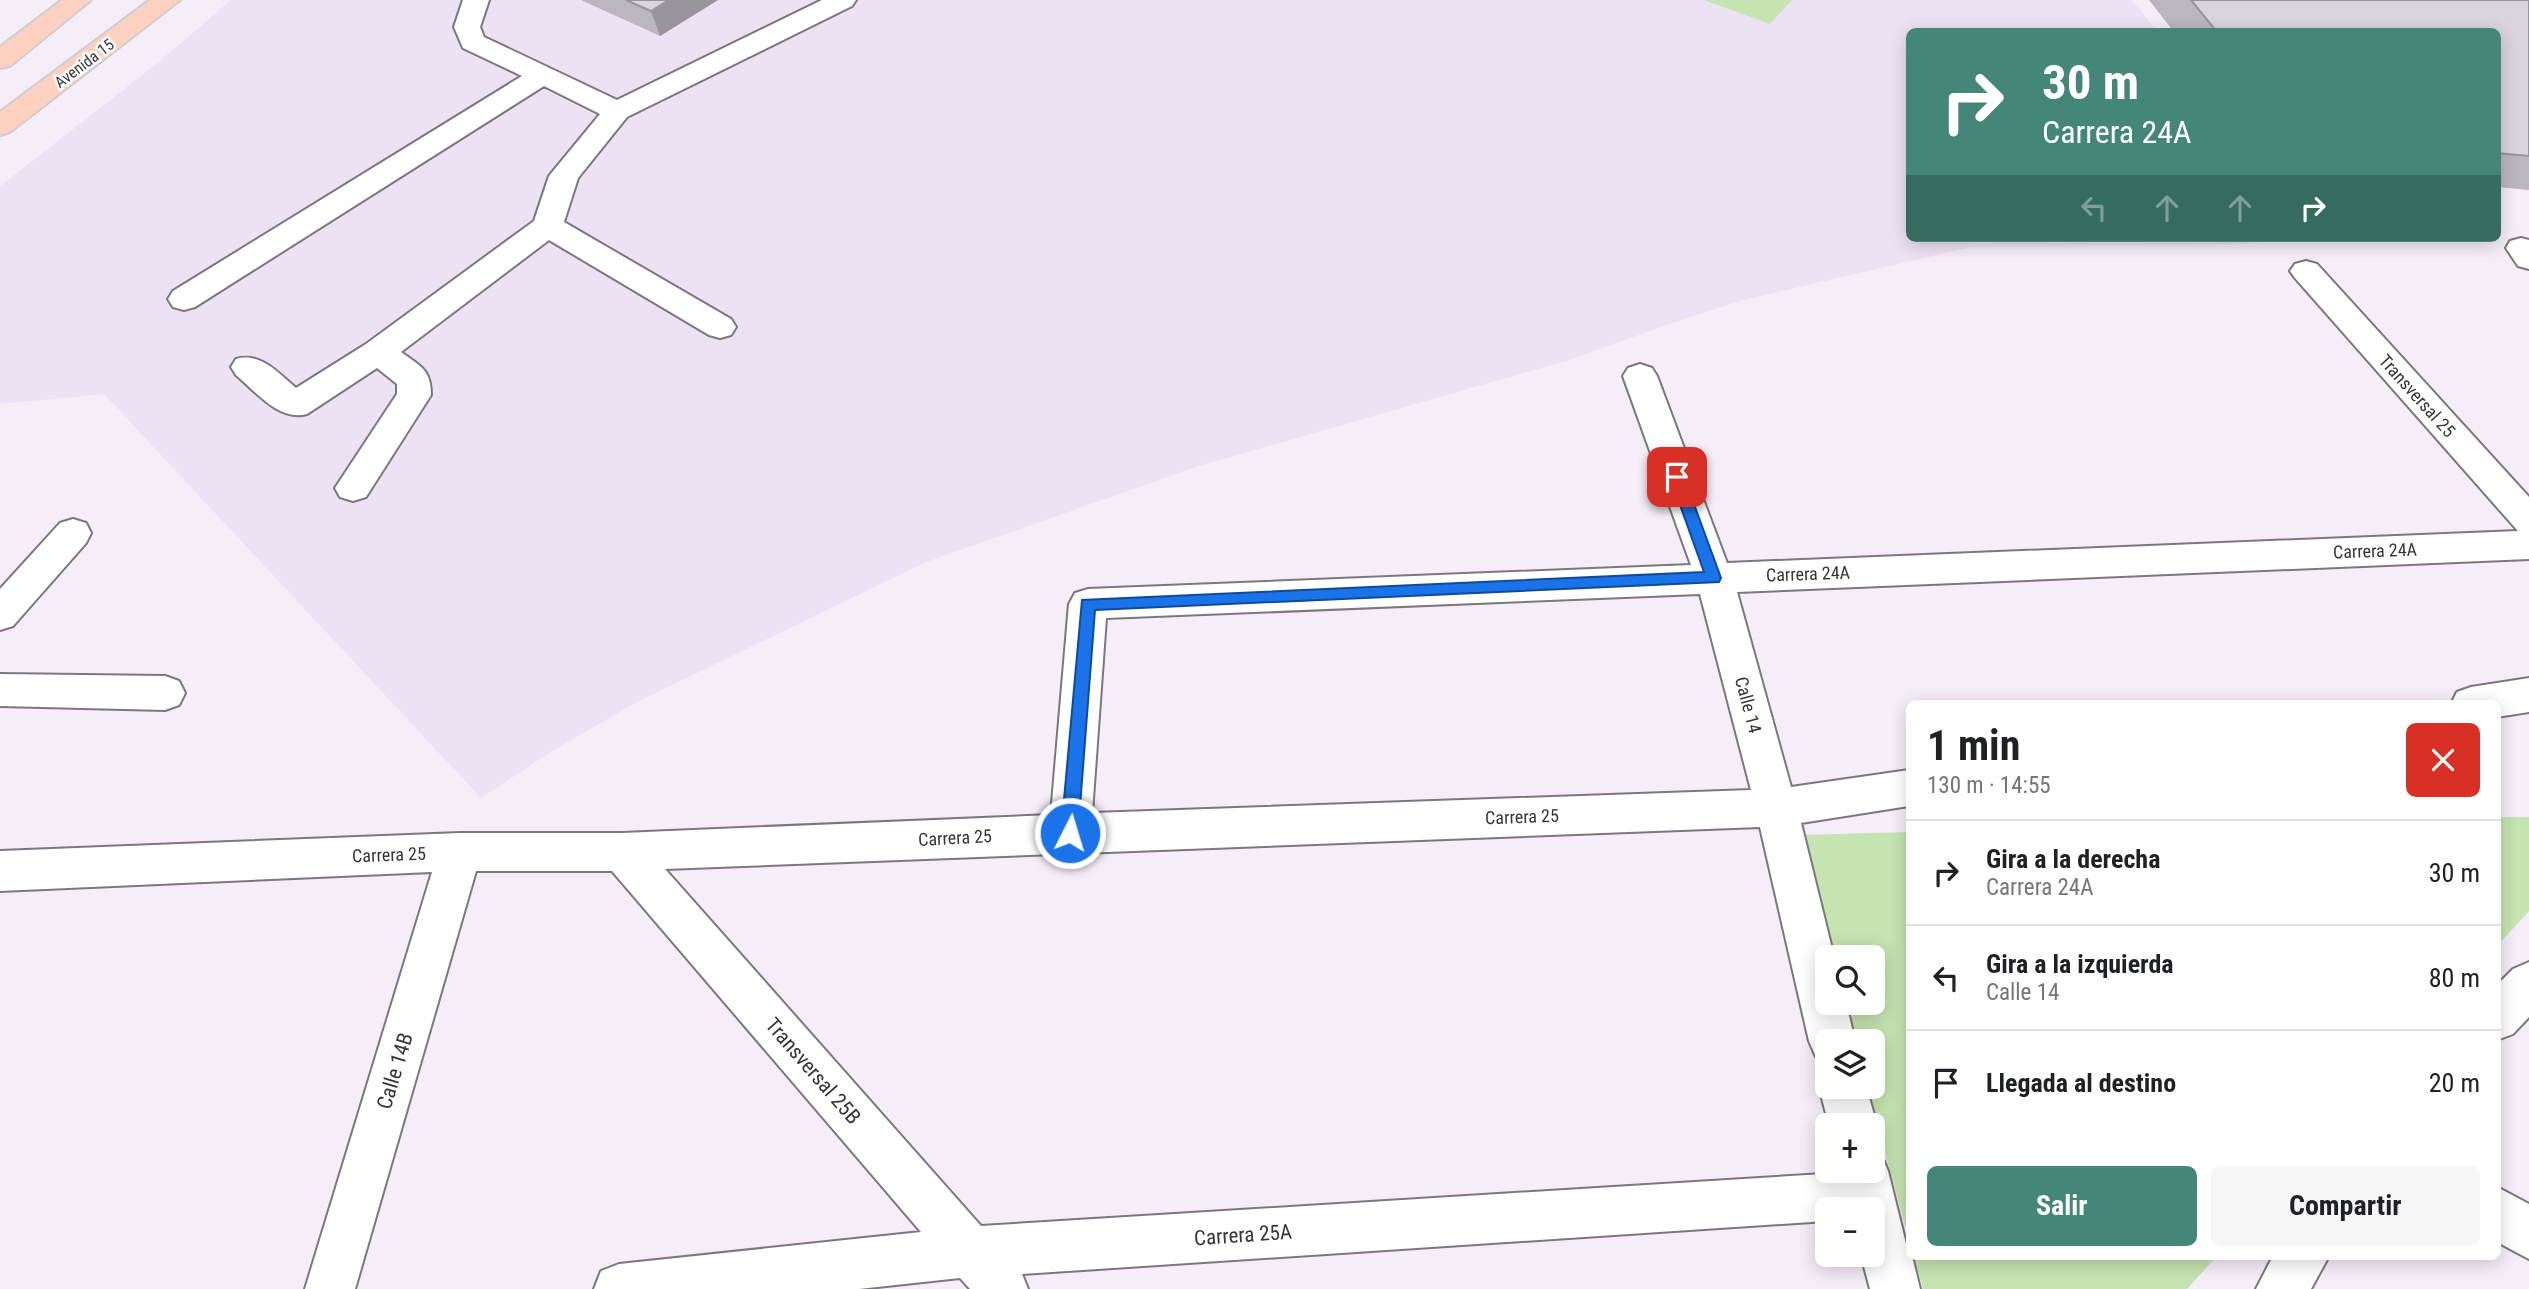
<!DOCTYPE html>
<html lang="es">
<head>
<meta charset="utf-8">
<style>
  body { margin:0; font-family:"Roboto Condensed",sans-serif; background:#f6f6f6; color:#202124; height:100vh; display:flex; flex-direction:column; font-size:26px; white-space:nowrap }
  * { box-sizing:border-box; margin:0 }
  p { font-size:23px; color:#757577 }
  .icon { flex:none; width:38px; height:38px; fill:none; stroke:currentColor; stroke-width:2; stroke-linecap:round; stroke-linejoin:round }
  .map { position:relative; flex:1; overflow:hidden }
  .details { position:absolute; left:1906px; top:700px; width:595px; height:560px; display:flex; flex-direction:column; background:#fff; border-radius:10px; box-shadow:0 4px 18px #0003 }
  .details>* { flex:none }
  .guide { position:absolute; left:1906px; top:28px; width:595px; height:214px; border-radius:10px; box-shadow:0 4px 18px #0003; background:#448677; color:#fff; overflow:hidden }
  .fabs { position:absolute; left:1815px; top:945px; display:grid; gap:14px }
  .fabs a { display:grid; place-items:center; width:70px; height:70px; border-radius:10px; background:#fff; box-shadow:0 4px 18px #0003; font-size:35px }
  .pin { position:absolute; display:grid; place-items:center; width:60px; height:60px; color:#fff; margin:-30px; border-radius:14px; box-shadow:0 4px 10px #0006 }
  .me { position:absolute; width:77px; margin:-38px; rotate:5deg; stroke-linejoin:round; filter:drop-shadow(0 0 5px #0008) }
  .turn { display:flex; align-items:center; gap:24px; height:147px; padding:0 21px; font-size:32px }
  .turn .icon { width:91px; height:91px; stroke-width:2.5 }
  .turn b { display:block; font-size:49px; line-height:60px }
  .lanes { display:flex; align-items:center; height:66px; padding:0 21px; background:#0003; justify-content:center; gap:35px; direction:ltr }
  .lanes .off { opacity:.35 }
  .round { display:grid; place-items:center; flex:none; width:74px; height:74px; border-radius:10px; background:#f6f6f6 }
  .summary { display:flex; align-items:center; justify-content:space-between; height:119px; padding:0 21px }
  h1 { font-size:42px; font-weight:700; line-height:52px }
  .button { display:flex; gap:14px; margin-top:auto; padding:14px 21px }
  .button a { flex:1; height:80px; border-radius:10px; background:#448677; color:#fff; font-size:28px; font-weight:700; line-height:80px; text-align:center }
  .button a+a { background:#f6f6f6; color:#202124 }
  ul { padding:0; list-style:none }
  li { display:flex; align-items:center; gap:21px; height:105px; padding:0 21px; border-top:2px solid #e0e0e0 }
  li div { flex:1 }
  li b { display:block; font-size:26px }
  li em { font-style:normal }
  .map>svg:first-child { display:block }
  .built { fill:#ede2f4 }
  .green { fill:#c5e4b1 }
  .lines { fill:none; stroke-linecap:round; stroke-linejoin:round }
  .minor-casing { stroke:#7c7680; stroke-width:4 }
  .major-casing { stroke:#cfcecf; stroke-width:4 }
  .minor { fill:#fff; fill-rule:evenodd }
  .major { fill:#fed0bf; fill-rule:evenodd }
  .wall { fill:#bbb6bf }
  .shaded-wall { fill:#99949b }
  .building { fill:#dad4de; stroke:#99949b; stroke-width:2 }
  .route { fill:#1a73e8; stroke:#114b97; stroke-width:2 }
  .labels { text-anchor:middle; stroke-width:5; stroke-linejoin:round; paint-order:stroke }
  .far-street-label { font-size:16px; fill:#373438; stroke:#fff }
  .street-label { font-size:18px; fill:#373438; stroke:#fff }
  .near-street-label { font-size:21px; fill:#373438; stroke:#fff }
</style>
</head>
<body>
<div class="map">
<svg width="2529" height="1289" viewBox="0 0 2529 1289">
  <rect width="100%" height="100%" fill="#f5eef9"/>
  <path class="built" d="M231,0H2132L2157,31L1909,32V238H2315L2225,245L1971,247L1744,300L1678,321L1569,360L1199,466L924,563L637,702L549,753L481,798L104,394L0,404V186L155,65Z"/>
  <path class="green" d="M1704,0H1792L1770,24Z
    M2497,817H2529V911L2497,946Z
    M1909,832V1240L1867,1087H1872V1041H1855L1844,1003H1872V957H1831L1798,835Z
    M1914,1257V1256L2216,1257L2187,1289H1923Z"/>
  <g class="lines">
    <g class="minor-casing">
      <path id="minor" d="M463,0H489L480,27L484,37L617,100L822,0H856L852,6L627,117L578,178L564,222L731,319L736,327L731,335L720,338L709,335L549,240L401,352C420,366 431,369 431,395L366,497L353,501L340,497L335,488L397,394V384L377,368L307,414C280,422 256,392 236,375L231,367L236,359C261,352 278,373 296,388L366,344L534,221L549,176L600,114L544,86L195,307L184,310L173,307L168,299L173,291L522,76L463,48L454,27Z
        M2521,238L2529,240V269L2518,266L2506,248L2510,241Z
        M2306,261L2317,264L2529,497V559L1737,592L1791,787L1909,770V806L1801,823L1834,957H1827V1003H1846L1855,1041H1827V1062L1816,1057L1809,1041L1760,827L665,869L981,1226L1872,1171V1150L1881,1154L1888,1171L1909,1256H1912L1920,1289H1870L1861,1255H1872V1209H1827V1221L1022,1274L1028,1289H970L960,1278L859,1289H594L601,1271L619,1264L921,1232L612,871H476L355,1289H305L432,872L0,891V851L460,833H622L1051,815L1069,604L1075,593L1088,589L1691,565L1623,376L1628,368L1640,364L1652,368L1657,376L1727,563L2518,531L2295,278L2290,271L2295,264ZM1700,594L1751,790L1092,813L1106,618Z
        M73,519L86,523L91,533L86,543L13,626L0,630V589L60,523Z
        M0,674L165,676L179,681L185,693L179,705L165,710L0,706Z
        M2529,678V712L2497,717V704H2451L2457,692L2471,687Z
        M2529,962V1017L2513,1034L2497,1040V985L2513,969Z
        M1826,1070L1827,1087H1866L1877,1125L1872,1136V1125H1829L1819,1087Z
        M2497,1187L2529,1204V1259L2497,1242Z
        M2273,1256H2329L2311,1289H2256Z"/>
    </g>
    <g class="major-casing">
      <path id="major" d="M62,0H91L10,66L0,68V47Z
        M150,0H180L10,132L0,135V112Z"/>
    </g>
    <use href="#minor" class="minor"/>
    <use href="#major" class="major"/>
  </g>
  <path class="wall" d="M581,0H718L660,36Z
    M2149,0H2529V190L2497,187V32H2174Z"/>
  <path class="shaded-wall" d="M669,0H718L660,36L651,11Z"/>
  <path class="building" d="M626,0H669L651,11Z
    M2191,0H2529V156L2497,153V32H2217Z"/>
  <path class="route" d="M1677,471L1684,477L1721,578L1719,582L1095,610L1078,833L1076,838L1070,840L1063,838L1061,833L1082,600L1704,572L1670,477Z"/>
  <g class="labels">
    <g class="far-street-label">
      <text transform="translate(84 63) rotate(-37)" y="6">Avenida 15</text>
    </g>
    <g class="street-label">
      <text transform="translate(2417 396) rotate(48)" y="6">Transversal 25</text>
      <text transform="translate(2375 551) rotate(-2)" y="6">Carrera 24A</text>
      <text transform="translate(1808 574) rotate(-2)" y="6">Carrera 24A</text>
      <text transform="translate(1748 705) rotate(75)" y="6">Calle 14</text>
      <text transform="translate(1522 817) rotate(-2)" y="6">Carrera 25</text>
      <text transform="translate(955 838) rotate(-3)" y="6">Carrera 25</text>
      <text transform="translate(389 855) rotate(-2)" y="6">Carrera 25</text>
    </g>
    <g class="near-street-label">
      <text transform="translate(395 1071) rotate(-73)" y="7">Calle 14B</text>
      <text transform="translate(813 1071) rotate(49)" y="7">Transversal 25B</text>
      <text transform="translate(1243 1235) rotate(-4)" y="7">Carrera 25A</text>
    </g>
  </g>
</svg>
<div class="fabs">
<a><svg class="icon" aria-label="search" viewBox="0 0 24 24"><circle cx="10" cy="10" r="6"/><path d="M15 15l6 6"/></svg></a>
<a><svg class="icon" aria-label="layers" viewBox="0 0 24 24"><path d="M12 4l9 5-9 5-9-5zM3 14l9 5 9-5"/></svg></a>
<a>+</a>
<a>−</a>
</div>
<div class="pin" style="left:1677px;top:477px;background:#d93025"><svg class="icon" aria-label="arrive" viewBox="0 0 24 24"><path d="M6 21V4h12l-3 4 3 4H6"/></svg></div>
<svg class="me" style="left:1070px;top:833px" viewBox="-20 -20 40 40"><circle r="17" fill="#1a73e8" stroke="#fff" stroke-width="3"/><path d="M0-11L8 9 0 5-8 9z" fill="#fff"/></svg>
<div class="guide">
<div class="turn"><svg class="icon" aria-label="right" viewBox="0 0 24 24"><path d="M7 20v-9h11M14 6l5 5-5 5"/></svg><div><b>30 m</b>Carrera 24A</div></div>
<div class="lanes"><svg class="icon off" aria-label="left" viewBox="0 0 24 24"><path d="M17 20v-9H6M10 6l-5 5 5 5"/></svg><svg class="icon off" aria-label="ahead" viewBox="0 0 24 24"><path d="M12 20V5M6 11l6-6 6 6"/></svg><svg class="icon off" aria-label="ahead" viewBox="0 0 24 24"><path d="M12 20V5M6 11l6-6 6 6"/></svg><svg class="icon" aria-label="right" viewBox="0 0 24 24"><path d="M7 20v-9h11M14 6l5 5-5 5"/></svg></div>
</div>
<section class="details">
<div class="summary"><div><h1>1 min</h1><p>130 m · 14:55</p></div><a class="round" style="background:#d93025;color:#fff"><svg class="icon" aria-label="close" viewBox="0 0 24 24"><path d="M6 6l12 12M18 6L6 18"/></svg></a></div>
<ul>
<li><svg class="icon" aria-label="right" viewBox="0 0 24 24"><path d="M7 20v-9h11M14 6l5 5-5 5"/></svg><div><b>Gira a la derecha</b><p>Carrera 24A</p></div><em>30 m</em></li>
<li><svg class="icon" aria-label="left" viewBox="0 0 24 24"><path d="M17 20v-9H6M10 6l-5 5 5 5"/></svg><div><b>Gira a la izquierda</b><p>Calle 14</p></div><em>80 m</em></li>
<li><svg class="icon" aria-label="arrive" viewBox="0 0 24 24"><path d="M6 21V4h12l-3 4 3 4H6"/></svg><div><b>Llegada al destino</b></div><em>20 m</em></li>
</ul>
<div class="button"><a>Salir</a><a>Compartir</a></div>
</section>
</div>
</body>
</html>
